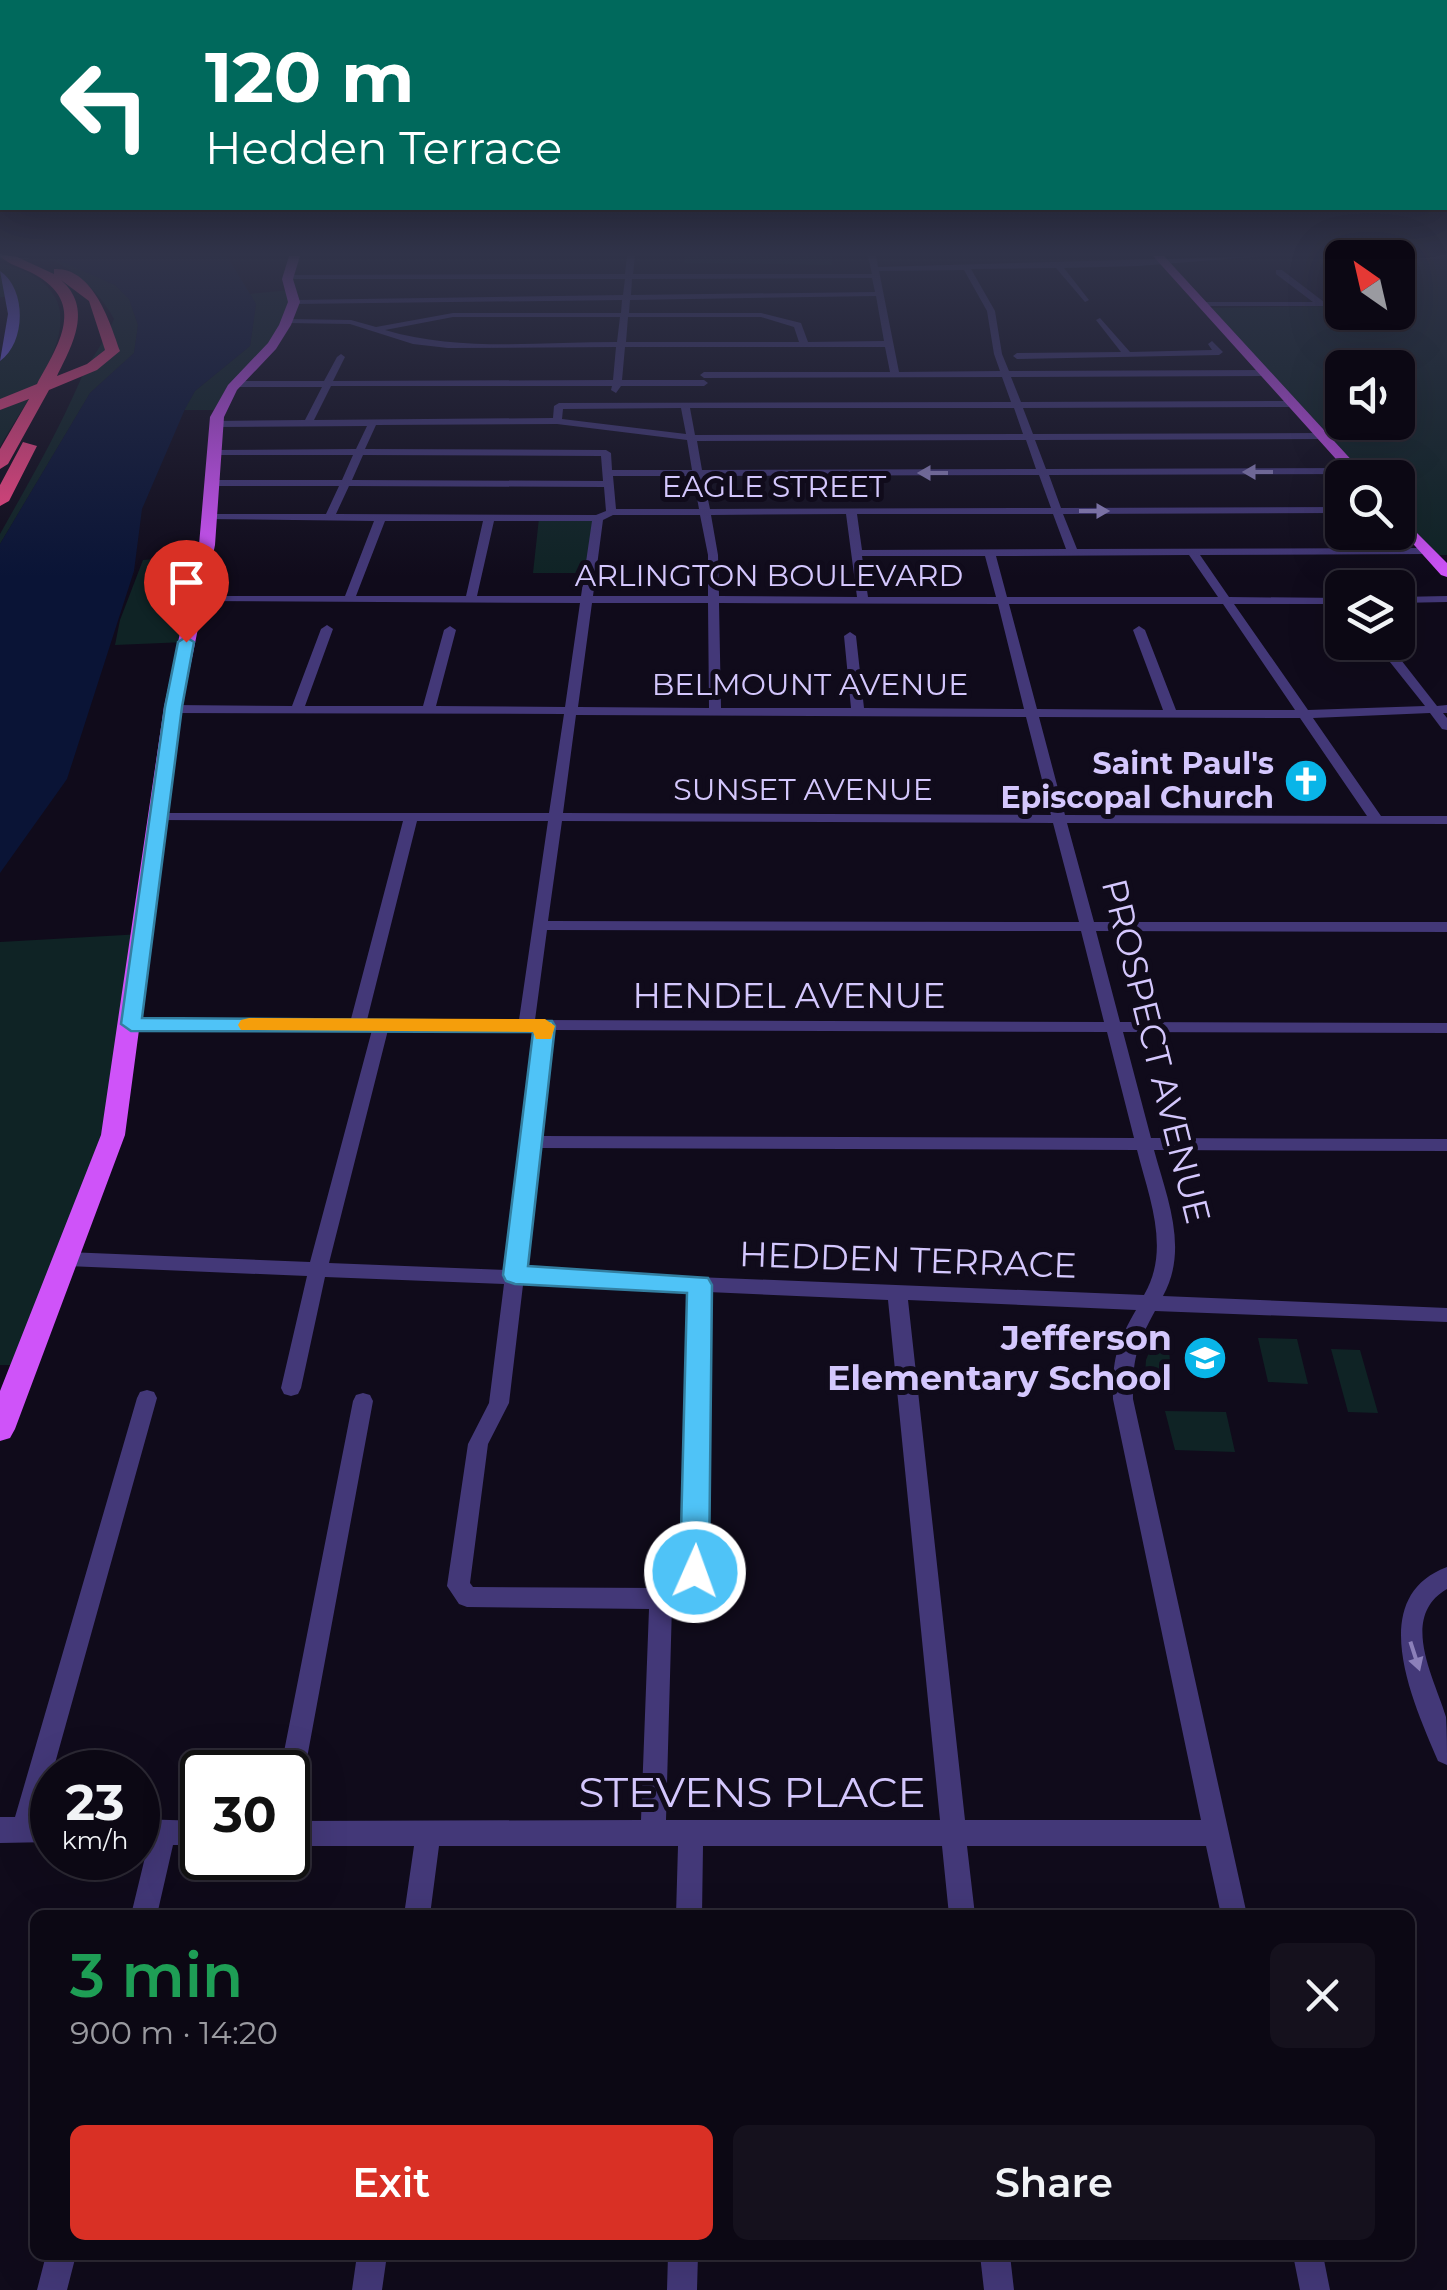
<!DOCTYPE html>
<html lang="en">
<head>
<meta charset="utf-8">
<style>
  body { margin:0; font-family:Montserrat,sans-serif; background:#15111d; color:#f1f3f6; height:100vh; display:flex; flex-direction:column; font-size:38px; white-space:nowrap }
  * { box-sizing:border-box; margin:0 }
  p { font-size:32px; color:#9a9aa0 }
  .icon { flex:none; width:55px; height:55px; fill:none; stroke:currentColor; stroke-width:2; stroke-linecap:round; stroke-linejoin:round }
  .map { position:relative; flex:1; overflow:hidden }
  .details { position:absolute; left:30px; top:1910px; width:1385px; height:350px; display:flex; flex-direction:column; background:#0c0814; border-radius:15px; box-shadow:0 10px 40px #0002,0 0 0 2px #2c2934 }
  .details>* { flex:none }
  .guide { position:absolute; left:0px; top:0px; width:1448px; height:210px; box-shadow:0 10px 40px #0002,0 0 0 2px #2c2934; background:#00695c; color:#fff; overflow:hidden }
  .needle { width:65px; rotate:326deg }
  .buttons { position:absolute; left:1325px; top:240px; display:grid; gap:20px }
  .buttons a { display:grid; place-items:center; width:90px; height:90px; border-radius:15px; background:#0c0814; box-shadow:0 10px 40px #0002,0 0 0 2px #2c2934; font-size:50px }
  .speed { position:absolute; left:30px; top:1750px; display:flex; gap:20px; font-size:50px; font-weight:700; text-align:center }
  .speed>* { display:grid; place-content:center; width:130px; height:130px; border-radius:50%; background:#0c0814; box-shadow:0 10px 40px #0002,0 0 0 2px #2c2934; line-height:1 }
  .speed small { font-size:25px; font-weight:400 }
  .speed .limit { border:5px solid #111; border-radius:15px; background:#fff; color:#111 }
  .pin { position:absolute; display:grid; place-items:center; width:85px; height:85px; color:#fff; margin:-102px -42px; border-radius:50% 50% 50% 0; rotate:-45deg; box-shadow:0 0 10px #0007 }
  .pin .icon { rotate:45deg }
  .me { position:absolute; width:110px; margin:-55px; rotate:2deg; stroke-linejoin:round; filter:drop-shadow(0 0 8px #0008) }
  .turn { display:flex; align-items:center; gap:35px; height:210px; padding:0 40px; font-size:45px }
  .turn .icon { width:130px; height:130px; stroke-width:2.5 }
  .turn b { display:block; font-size:70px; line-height:85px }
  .round { display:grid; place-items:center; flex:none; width:105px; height:105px; border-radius:15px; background:#15111d }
  .overview { display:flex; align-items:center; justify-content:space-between; height:170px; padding:0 40px }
  h1 { font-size:60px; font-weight:600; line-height:75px; color:#1e9e55 }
  .cta { display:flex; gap:20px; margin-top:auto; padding:20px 40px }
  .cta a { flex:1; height:115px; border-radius:15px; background:#d93025; color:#fff; font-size:40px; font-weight:600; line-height:115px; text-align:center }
  .cta a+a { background:#15111d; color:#f1f3f6 }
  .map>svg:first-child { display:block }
  .green { fill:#0f2325; fill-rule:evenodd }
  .water { fill:#0a1436 }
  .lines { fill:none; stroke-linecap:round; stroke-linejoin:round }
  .street { fill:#433878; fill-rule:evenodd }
  .secondary { fill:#7962f9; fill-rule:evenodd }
  .primary { fill:#cf53f9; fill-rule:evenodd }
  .highway { fill:#f84786; fill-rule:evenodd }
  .oneway { fill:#8c80ba }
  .route { fill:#4fc3f7; stroke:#337fa1; stroke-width:2.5 }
  .slow { fill:#f59e0b }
  .labels { text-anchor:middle; stroke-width:10; stroke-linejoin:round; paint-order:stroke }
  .far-street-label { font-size:30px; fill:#d4c7fd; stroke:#100b1b }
  .far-poi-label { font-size:30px; font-weight:bold; fill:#d4c7fd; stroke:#100b1b; text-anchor:end }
  .street-label { font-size:35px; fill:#d4c7fd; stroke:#100b1b }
  .poi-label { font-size:35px; font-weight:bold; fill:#d4c7fd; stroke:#100b1b; text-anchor:end }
  .near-street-label { font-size:42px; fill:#d4c7fd; stroke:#100b1b }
</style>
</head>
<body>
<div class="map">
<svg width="1447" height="2290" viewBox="0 0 1447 2290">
  <rect width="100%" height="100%" fill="#100b1b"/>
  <path class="green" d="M42,256L66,263L115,285L129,299L138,325L134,353L90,393L0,544V534C28,484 57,434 80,381C90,359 105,342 114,319C99,291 73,267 42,256Z
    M685,256H832V265L684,263Z
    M1447,259V555H1432L1398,518V478L1361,477L1205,308L1342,306V312H1398V263ZM1342,368H1398V422H1342Z
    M0,263C116,293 36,381 0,447V361L8,349L17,297H0Z
    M289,290L288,321L218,410H184L195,391L250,346L256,304L250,294Z
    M539,518H598L592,573H533Z
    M205,555L186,642L115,645L120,620L143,560Z
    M142,934L121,1096L25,1365H0V942Z
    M1156,1335L1168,1342L1173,1389L1144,1388L1146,1360Z
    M1258,1338L1297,1339L1308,1384L1268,1382Z
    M1331,1349L1360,1350L1378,1413L1348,1412Z
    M1165,1411L1226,1412L1235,1452L1175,1450Z"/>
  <path class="water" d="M49,256H227L256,304L250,346L195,391L185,409L142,509L134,571L67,779L0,873V544L90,393L134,353L138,325L129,299L115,285Z"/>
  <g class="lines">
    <path class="street" d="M627,256H635L633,274H872L868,256H876L878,267L1265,256L1138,266L1064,268L1089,300L1085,302L1056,268L971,269L995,311L1002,354L1009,371L1265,370L1269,373L1265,376L1011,377L1021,402L1293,401L1298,404L1293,407L1023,408L1033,434L1323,433L1328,436L1323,439L1035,440L1046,469L1355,468L1360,471L1355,474L1049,475L1061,508L1342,507V513L1063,514L1077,549L1428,548L1433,551L1428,554L1200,555L1229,597L1342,598V604H1234L1308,710L1425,706L1374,642H1387L1437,706L1447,705V713H1443L1447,718V730L1442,729L1430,713L1313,718L1381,816H1447V824L1067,823L1094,922H1447V932L1096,931L1120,1022L1447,1023V1033L1123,1032L1151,1138L1447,1139V1151L1154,1150C1167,1198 1189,1249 1163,1296L1447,1308V1322L1155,1311C1137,1344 1132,1361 1133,1399L1247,1915H1221L1206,1846H967L975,1915H949L942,1846H703L702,1915H676L678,1846H439L430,1915H404L414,1846H288V1821L641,1820L649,1609L467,1607L459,1604L447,1586L468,1444L489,1403L504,1284L325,1277L301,1388L298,1394L291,1396L284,1394L281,1388L307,1276L67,1266L60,1264L58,1259L60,1254L67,1252L310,1262L372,1030L125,1028L123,1024L125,1020L131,1019H351L403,821L159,820L154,819V813H549L564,714L173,713L167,709L173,705L292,706L321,629L327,625L333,629L305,706H423L444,630L450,626L456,630L436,706L565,707L580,603L191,601V597L195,596H345L374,521L205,519V515L209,514H326L339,486H211L206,483L211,480H342L353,455H213L208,452L210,450L356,449L367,426L216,427L211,424L216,421L305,420L322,387H238L234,384L238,381H324L337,357L341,354L345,357L333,381L613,380L616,347L448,348L413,344L350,324L288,323L284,321L288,319L351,320L376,327L453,313H621L622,300L294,304L290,302L294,300L623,295L625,279H287L283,277L287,275L625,274ZM964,270L987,311L994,354L1000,371L899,372L879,271ZM872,278L875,292L631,295L632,279ZM876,296L884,341L808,342L801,323L761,313H629L630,300ZM453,317H620L617,342C541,342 458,352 385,330ZM628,317H761L794,327L799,342H626ZM625,347H885L890,372H704L700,375L704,378L1002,377L1011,402L559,403L554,406L553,418L314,420L331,386H612L611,390L616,393L621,386H704L708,383L704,380H622ZM681,408L686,434L562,419L563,409ZM690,408H1014L1023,434L695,435ZM557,424L687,440L692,470H612L611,453L606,450L365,449L376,425ZM1026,440L1036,469L702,470L697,441ZM363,455L601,456L603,481L352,480ZM1039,475L1051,508L710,509L703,476ZM613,476H693L699,509H616ZM349,486L604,487L606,511L596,515L336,514ZM846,514L857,597L719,596L718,555L711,515ZM857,514H1053L1066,549L862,550ZM613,515H700L708,555V596H593L603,520ZM385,521H483L466,596H356ZM494,521H592L581,596H477ZM1189,555L1218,597H1007L996,556ZM862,556H985L996,597H868ZM592,603H708L709,708L578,707ZM719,603L998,604L1024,709L864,708L856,636L850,632L844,636L851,708H721ZM1009,604H1223L1295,710H1176L1145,630L1139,626L1133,630L1163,710L1037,709ZM576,715L1026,717L1051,815L563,813ZM1039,717L1300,718L1367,816L1065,815ZM417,821H548L519,1020H367ZM562,821L1053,823L1079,922L548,921ZM547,930L1081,931L1104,1022L535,1020ZM388,1030H536L506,1270L329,1263ZM553,1030L1107,1032L1134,1138L540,1136ZM539,1148L1137,1150C1149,1198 1171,1249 1144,1295L525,1270ZM523,1285L689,1291L685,1557L678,1577L661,1588L473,1587L470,1583L488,1444L509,1403ZM708,1292L888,1300L940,1820H666L672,1605C693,1594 704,1581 707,1557ZM908,1300L1136,1310C1117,1343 1112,1360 1113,1399L1201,1820H965Z
      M1276,270H1282L1324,302V306H1201L1197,304L1201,302H1313L1276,274Z
      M1100,318L1130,352L1212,350L1208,344L1212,341L1223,352L1219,355L1017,359L1013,356L1017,353L1121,352L1096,320Z
      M1447,596V602L1398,603V597Z
      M147,1390L154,1392L157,1398L40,1817L52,1818V1842L0,1843V1817H15L137,1398L140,1392Z
      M363,1393L370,1395L373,1401L300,1796L297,1805L288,1808V1772H280L353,1401L356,1395Z
      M1447,1567V1589C1399,1617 1434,1677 1446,1717C1447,1732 1447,1750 1447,1765L1438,1761C1414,1704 1364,1598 1447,1567Z
      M138,1819L202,1821V1845H173L157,1915H131L148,1845L138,1844Z
      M46,2255H76L67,2290H37Z
      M357,2255H387L382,2290H352Z
      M668,2255H698L697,2290H667Z
      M980,2255H1010L1014,2290H984Z
      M1293,2255H1323L1330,2290H1300Z"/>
    <path class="secondary" d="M0,271C27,289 26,343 0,361L8,314Z"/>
    <path class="primary" d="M289,256H300L293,279L300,302L291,325L276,349L237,390L224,417L215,545L182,707L125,1135L15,1429L10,1438L0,1441V1391L101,1135L164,707L199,545L210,417L228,385L268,343L279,325L288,302L282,279Z
      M1153,256H1164L1368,478H1353Z
      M1398,514L1447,563V577L1441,575L1398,527Z"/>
    <path class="highway" d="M0,256H15L54,274V269C93,267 110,322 120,351L97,370L49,390L8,464L0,469V449L29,399L0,410V399L37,384C59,344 87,303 34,274C23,268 7,264 0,256ZM61,280L89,301L105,350L87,364L57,376C73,344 93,308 61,280Z
      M23,442L37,446L9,501L0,506V485Z"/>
  </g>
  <defs><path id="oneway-solid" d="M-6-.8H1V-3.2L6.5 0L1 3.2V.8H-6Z" transform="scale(2.5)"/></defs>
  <g class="oneway">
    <use href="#oneway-solid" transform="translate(1258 472) rotate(180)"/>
    <use href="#oneway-solid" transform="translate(933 473) rotate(180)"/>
    <use href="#oneway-solid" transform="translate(1094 511)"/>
    <use href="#oneway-solid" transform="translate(1415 1656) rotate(72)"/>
  </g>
  <linearGradient id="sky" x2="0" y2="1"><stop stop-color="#09060f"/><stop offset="0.44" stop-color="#31344a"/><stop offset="1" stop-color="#31344a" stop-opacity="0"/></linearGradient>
  <rect width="1447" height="577" fill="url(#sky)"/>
  <path class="route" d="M186,637L194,642L182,707L142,1018L552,1021L555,1026L528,1266L708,1278L712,1285L709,1572L705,1581L695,1584L685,1581L680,1572L687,1293L515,1284L506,1281L503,1275L533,1032L131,1031L121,1024L165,707L178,642Z"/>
  <path class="slow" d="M249,1018L545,1019L555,1026L551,1039H536L533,1032L241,1030L238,1025L241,1020Z"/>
  <defs>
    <g id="church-disc" transform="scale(2.25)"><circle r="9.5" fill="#09b5e8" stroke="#100b1b"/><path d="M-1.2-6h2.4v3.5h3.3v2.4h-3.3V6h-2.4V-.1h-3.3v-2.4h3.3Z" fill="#fff"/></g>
    <g id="school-disc" transform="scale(2.25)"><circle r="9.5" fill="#09b5e8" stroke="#100b1b"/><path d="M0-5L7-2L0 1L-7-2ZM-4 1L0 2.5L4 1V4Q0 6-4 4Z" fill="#fff"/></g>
  </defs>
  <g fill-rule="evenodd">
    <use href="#church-disc" x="1306" y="781"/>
    <use href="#school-disc" x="1205" y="1358"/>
  </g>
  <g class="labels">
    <g class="far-street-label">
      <text x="774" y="497">EAGLE STREET</text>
      <text x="769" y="586">ARLINGTON BOULEVARD</text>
      <text x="810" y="695">BELMOUNT AVENUE</text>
      <text x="803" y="800">SUNSET AVENUE</text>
    </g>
    <g class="far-poi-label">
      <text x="1274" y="774">Saint Paul's<tspan x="1274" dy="34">Episcopal Church</tspan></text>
    </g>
    <g class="street-label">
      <text x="789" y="1008">HENDEL AVENUE</text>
      <text transform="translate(1156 1051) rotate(76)" y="12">PROSPECT AVENUE</text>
      <text transform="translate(908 1260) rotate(2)" y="12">HEDDEN TERRACE</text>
    </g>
    <g class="poi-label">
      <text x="1172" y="1350">Jefferson<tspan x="1172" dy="40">Elementary School</tspan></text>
    </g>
    <g class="near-street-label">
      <text x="752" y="1807">STEVENS PLACE</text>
    </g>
  </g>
</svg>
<div class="buttons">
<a><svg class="needle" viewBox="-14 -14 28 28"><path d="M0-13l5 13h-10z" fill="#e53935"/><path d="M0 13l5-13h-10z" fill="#9a9aa0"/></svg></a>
<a><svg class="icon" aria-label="sound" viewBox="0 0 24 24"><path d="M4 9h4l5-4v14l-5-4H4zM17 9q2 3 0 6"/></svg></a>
<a><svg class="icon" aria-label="search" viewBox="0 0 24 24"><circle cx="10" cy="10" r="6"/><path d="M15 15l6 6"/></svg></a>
<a><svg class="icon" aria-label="layers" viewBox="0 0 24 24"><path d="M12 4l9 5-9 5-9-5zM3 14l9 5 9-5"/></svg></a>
</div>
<div class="speed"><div>23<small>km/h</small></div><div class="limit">30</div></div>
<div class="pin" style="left:186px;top:642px;background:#d93025"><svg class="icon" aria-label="arrive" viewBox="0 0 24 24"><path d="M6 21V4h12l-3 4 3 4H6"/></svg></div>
<svg class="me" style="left:695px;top:1572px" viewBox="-20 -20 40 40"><circle r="17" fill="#4fc3f7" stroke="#fff" stroke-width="3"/><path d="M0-11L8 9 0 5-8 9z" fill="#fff"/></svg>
<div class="guide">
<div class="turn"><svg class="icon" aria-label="left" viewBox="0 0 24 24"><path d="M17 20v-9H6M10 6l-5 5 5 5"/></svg><div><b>120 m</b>Hedden Terrace</div></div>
</div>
<section class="details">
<div class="overview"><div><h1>3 min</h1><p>900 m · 14:20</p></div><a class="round"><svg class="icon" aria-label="close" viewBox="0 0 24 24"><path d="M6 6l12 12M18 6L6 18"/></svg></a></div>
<div class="cta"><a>Exit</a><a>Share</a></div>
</section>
</div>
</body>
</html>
